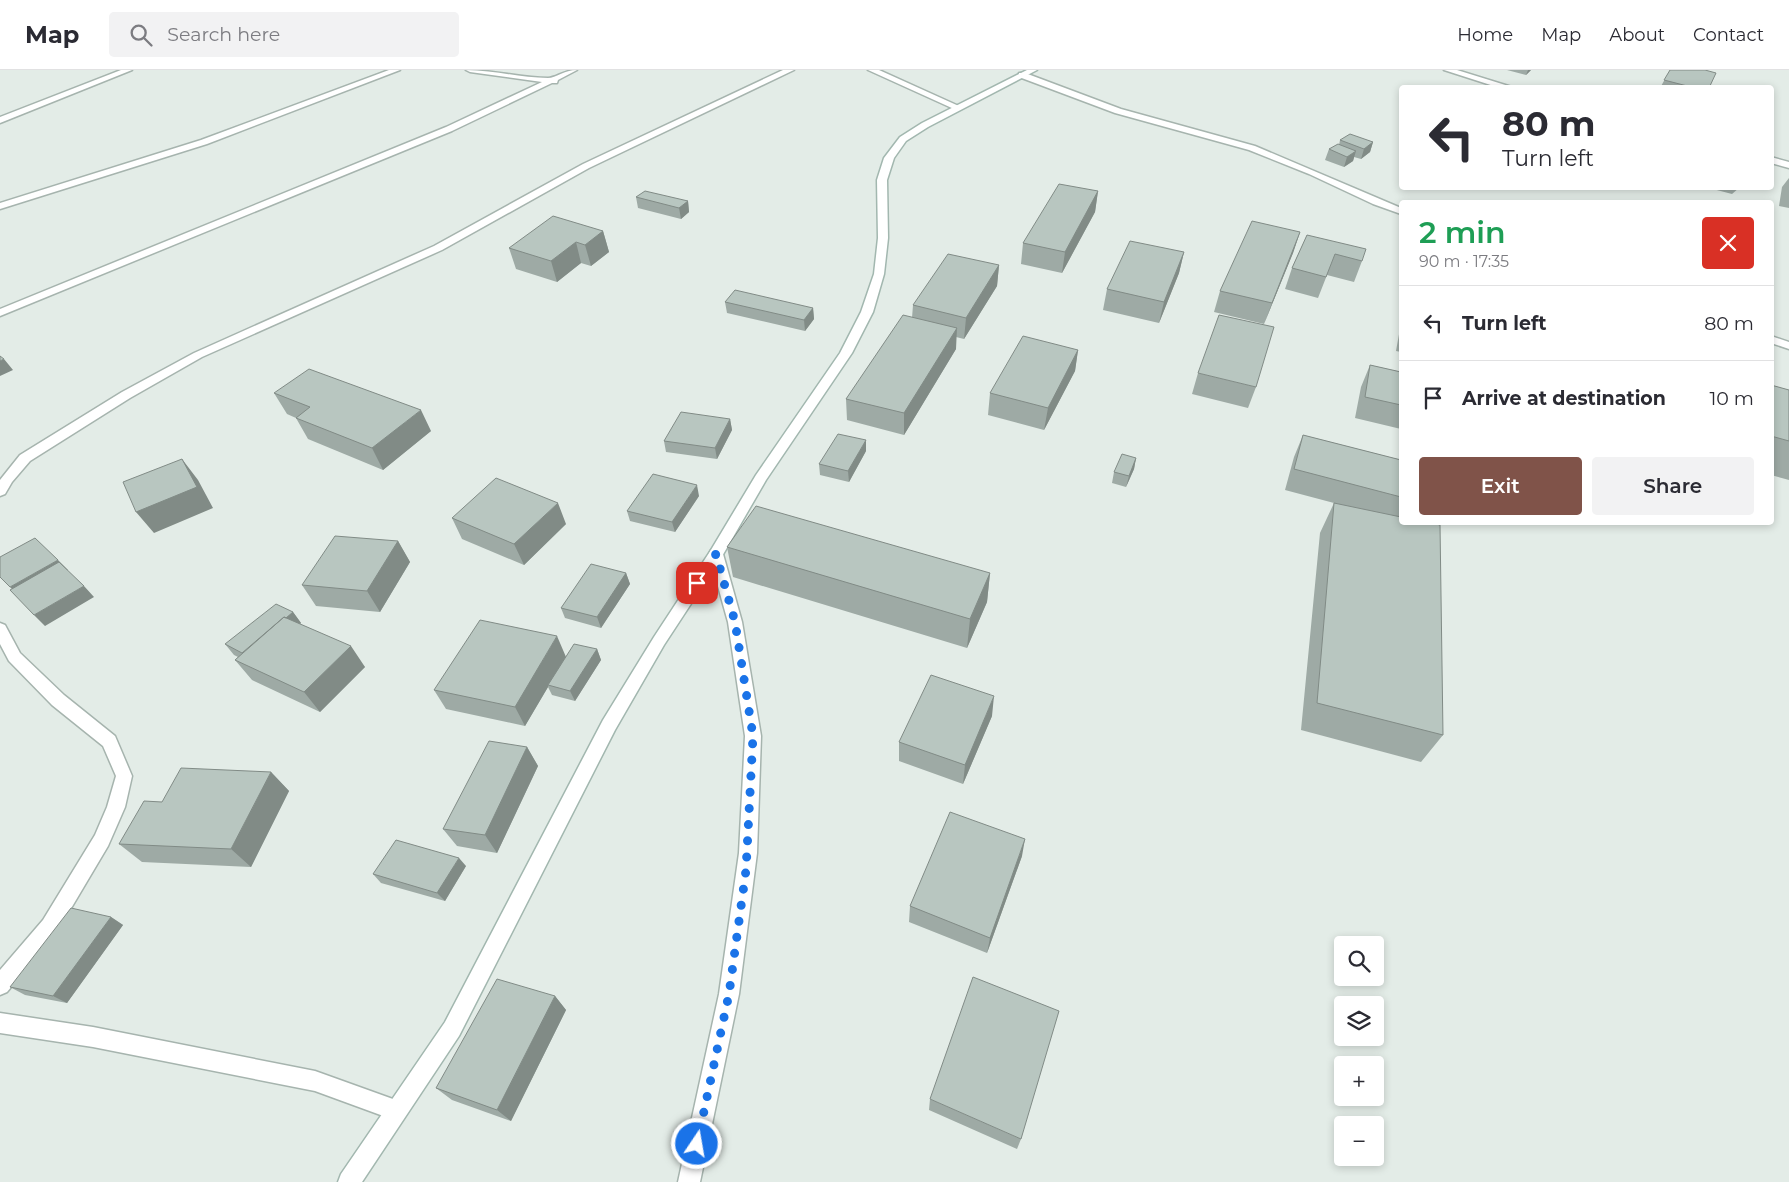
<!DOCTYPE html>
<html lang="en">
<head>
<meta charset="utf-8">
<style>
  body { margin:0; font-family:Montserrat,sans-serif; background:#f2f2f3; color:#2b2b33; height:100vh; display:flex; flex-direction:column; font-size:19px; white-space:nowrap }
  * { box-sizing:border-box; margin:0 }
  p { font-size:16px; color:#7c7c81 }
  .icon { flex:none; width:28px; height:28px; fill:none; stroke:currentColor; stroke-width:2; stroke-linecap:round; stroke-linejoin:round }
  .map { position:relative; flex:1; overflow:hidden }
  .drawer { position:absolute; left:1399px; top:130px; width:375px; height:325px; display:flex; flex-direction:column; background:#fff; border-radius:5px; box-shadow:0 2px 8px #0003 }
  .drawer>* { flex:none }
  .guide { position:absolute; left:1399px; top:15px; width:375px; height:105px; border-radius:5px; box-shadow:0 2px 8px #0003; background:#fff; color:#2b2b33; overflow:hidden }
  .buttons { position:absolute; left:1334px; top:866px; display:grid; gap:10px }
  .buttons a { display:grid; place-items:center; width:50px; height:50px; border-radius:5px; background:#fff; box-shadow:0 2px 8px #0003; font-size:25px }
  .pin { position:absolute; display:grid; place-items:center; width:42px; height:42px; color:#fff; margin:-21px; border-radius:10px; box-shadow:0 2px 8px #0006 }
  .me { position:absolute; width:55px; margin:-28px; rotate:12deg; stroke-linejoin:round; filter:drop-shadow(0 0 4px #0008) }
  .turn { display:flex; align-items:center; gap:18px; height:105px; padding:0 20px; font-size:22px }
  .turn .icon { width:65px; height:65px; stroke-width:2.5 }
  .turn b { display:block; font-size:35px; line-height:42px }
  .round { display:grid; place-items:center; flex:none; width:52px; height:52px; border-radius:5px; background:#f2f2f3 }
  .overview { display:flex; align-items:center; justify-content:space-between; height:85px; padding:0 20px }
  h1 { font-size:30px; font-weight:600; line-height:38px; color:#1e9e55 }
  .cta { display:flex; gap:10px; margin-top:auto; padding:10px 20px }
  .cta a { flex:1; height:58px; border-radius:5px; background:#805349; color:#fff; font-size:20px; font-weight:600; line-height:58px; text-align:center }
  .cta a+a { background:#f2f2f3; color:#2b2b33 }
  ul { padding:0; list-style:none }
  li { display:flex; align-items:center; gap:15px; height:75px; padding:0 20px; border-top:1px solid #e1e1e2 }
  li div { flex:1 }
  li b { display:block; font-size:19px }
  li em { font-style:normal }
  header { display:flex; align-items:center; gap:30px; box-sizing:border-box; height:70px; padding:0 25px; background:#fff; border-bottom:1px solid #e1e1e2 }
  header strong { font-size:24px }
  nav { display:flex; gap:28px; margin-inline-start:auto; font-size:18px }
  .search { width:350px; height:45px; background:#f2f2f3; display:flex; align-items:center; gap:12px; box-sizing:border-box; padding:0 18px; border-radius:5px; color:#7c7c81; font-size:19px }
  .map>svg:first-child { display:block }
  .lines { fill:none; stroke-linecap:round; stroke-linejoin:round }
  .minor-casing { stroke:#a6b4ae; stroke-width:3 }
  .secondary-casing { stroke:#a2b7af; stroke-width:3 }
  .minor { fill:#fff; fill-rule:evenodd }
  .secondary { fill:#fff; fill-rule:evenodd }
  .wall { fill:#9eaaa5 }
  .shaded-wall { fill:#818b86 }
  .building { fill:#b8c6c0; stroke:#818b86 }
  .route { stroke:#1a73e8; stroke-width:9; stroke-dasharray:0 16.2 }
</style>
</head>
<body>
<header>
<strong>Map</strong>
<div class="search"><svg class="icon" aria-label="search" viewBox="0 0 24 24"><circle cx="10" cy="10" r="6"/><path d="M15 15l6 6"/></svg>Search here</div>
<nav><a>Home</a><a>Map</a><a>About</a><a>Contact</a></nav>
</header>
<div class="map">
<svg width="1789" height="1112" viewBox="0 0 1789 1112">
  <rect width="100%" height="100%" fill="#e3ece7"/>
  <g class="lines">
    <g class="minor-casing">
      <path id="minor" d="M121,0H132L0,53V47Z
        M389,0H400L207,74L0,139V133L201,70Z
        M466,0C494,0 521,8 548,8C556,8 564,0 577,0L558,10L557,13H552L452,61L0,246V239L446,57L542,12L470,2Z
        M783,0H794L589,98L442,180L202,287L130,328L30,391L12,412L5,424L0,426V410L20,385L122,322L194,283L434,176L583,94Z
        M868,0H879L961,37L954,39Z
        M1444,0H1457L1515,18H1500Z
        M1019,3H1025L1121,39L1255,76L1401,138V144L1373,134L1309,104L1249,80L1115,43L1019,7Z
        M1771,87L1789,92V98L1771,93Z
        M1771,266L1789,272V279L1771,273Z
        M716,479L721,480L723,484L742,552L761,666L757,783L739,924L700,1112H678L719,924L739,783L745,666L728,552L709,484L711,480Z
        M0,553L5,555L20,583L64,625L115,666L132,706L125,737L108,776L57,862L7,922L0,925V900L43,850L95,765L107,737L116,706L103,676L52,635L9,591L0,574Z
        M0,943L93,957L315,1001L404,1033L408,1040L404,1047L397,1051L315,1021L93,977L0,963Z"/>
    </g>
    <g class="secondary-casing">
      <path id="secondary" d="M1027,0H1037L928,57L906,71L894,88L887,110L888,168L884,204L873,242L852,283L766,410L721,488L664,575L615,660L459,966L362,1112H338L341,1104L445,952L603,650L654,567L711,480L756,405L840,283L861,242L874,204L878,168L877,110L884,88L900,67L922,53Z"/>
    </g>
    <use href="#minor" class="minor"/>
    <use href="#secondary" class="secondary"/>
  </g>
  <path class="wall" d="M1507,0H1531L1526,5Z
    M1670,0L1709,18H1660Z
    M1340,70L1373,72L1370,82L1361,89L1354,87L1353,91L1344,97L1325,90L1329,79L1339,75Z
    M1789,108V138L1779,136L1782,117Z
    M1709,118H1739L1732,124Z
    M1098,121L1095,142L1062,203L1021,194L1023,173Z
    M636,127L688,131L689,142L681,149L638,138Z
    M603,161L609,182L591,196L581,193L557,212L516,199L509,178Z
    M1300,162L1293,183L1264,254L1214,242L1220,221Z
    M1307,165L1362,191L1354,212L1327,205L1318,228L1285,219L1292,198Z
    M1184,182L1179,203L1159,253L1103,240L1107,219Z
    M999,195L997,216L964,269L956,267V279L904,365L847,350L846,329L912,248L913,235Z
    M725,232L813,238L814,249L805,261L727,243Z
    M1401,253V282L1396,281Z
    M1078,280L1075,301L1044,360L988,345L990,323Z
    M1370,295L1401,302V359L1355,348L1361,317Z
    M1198,303L1256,317L1248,338L1192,324Z
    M1771,315L1789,320V410L1771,405Z
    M274,323L431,361L383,400L308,369L296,348L287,344Z
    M730,349L732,360L717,389L666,382L664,371Z
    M1303,365L1401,390V452L1443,665L1421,692L1301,660L1320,463L1334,433L1285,420L1294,387Z
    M866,381L849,412L820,405L819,394Z
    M1136,388L1134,399L1126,417L1112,413L1114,402Z
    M699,426L675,462L630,451L627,441Z
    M452,448L566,454L524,495L462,469Z
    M398,471L410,492L380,542L316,536L302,515Z
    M727,477L990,503L987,532L967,578L733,507Z
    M626,503L630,514L601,558L565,548L561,538Z
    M293,542L301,553L300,554L365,597L320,642L252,610L235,590L238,587L234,585L225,574Z
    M597,579L601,590L575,631L552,625L548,617L525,656L446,639L434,620L566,587L562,593Z
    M992,646L963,714L899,691V672Z
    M527,677L538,696L497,783L457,776L443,759Z
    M271,702L289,721L251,797L142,792L119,774L162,732Z
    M1022,786L987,883L909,852L910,836Z
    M466,796L445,831L381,813L373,804Z
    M111,847L123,855L67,933L25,925L10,917Z
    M555,926L566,940L511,1051L452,1030L436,1018Z
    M930,1029L1021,1069L1017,1079L929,1040Z"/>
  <path class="shaded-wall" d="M1528,0H1531L1526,5Z
    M1373,72L1370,82L1361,89L1364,79Z
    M1356,81L1353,91L1344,97L1347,87Z
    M1098,121L1095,142L1062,203L1065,182Z
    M688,131L689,142L681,149L679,138Z
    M603,161L609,182L591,196L585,175Z
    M1300,162L1293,183L1264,254L1272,233Z
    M576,172L581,193L557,212L551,191Z
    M1184,182L1179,203L1159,253L1164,232Z
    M999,195L997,216L964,269L966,248Z
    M813,238L814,249L805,261L804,250Z
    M957,258L956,279L904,365V343Z
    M1078,280L1075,301L1044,360L1048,338Z
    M4,289L13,300L0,306V291Z
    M421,340L431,361L383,400L372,378Z
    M730,349L732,360L717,389L715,378Z
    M866,370V381L849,412L848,401Z
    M1136,388L1134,399L1126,417L1129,406Z
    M182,389L198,410L213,438L154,463L136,442Z
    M697,415L699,426L675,462L672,452Z
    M558,433L566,454L524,495L514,474Z
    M398,471L410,492L380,542L367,521Z
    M58,490L68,500L21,528L10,517Z
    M626,503L630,514L601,558L597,547Z
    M990,503L987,532L967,578L970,549Z
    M84,516L94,527L45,556L34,545Z
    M293,542L301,553L252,594L243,584Z
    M557,566L566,587L549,615H548V617L525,656L515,637Z
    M351,576L365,597L320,642L304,622Z
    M597,579L601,590L575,631L570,621Z
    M994,626L992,646L963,714L965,695Z
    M527,677L538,696L497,783L485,765Z
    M271,702L289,721L251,797L231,779Z
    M1025,769L1022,786L987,883L990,868Z
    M459,788L466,796L445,831L437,823Z
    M111,847L123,855L67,933L53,926Z
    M555,926L566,940L511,1051L497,1040Z"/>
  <path class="building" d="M1670,0H1705L1716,3L1709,18H1695L1664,10Z
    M1350,64L1373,72L1364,79L1340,70Z
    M1338,74L1356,81L1347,87L1329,79Z
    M1059,114L1098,121L1065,182L1023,173Z
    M645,121L688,131L679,138L636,127Z
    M553,146L603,161L585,175L576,172L551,191L509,178Z
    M1252,151L1300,162L1272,233L1220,221Z
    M1307,165L1366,179L1362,191L1335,184L1326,207L1292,198Z
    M1130,171L1184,182L1164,232L1107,219Z
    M948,184L999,195L966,248L913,235Z
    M735,220L813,238L804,250L725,232Z
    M903,245L957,258L904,343L846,329Z
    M1219,245L1274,257L1256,317L1198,303Z
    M1023,266L1078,280L1048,338L990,323Z
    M0,286L4,289L0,291Z
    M1370,295L1401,302V335L1365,327Z
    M309,299L421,340L372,378L296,348L310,337L274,323Z
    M1771,315L1789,320V371L1771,366Z
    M681,342L730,349L715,378L664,371Z
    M838,364L866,370L848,401L819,394Z
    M1303,365L1401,390V427L1294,399Z
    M1122,384L1136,388L1129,406L1114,402Z
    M182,389L197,417L136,442L123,412Z
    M653,404L697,415L672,452L627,441Z
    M496,408L558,433L514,474L452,448Z
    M1334,433L1401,447V452H1427L1440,455L1443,665L1317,633Z
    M756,436L990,503L970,549L727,477Z
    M335,466L398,471L367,521L302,515Z
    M35,468L58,490L10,517L0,507V487Z
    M59,492L84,516L34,545L10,520Z
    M591,494L626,503L597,547L561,538Z
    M276,534L293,542L286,548L284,547L242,583L225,574Z
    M284,547L351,576L304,622L235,590Z
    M480,550L557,566L515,637L434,620Z
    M574,574L597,579L570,621L548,615Z
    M931,605L994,626L965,695L899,672Z
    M489,671L527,677L485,765L443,759Z
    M181,698L271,702L231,779L119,774L144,731L162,732Z
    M950,742L1025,769L990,868L910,836Z
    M396,770L459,788L437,823L373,804Z
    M71,838L111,847L53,926L10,917Z
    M973,907L1059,941L1021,1069L930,1029Z
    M497,909L555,926L497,1040L436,1018Z"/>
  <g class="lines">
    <path class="route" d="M697,1074L729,924L746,800L753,666L735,552L716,484L697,513"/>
  </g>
</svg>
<div class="buttons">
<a><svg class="icon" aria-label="search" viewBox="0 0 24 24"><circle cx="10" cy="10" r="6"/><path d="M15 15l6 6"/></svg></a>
<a><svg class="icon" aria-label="layers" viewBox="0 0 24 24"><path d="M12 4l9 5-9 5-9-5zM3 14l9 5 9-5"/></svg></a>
<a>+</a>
<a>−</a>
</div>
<div class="pin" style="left:697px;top:513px;background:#d93025"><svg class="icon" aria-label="arrive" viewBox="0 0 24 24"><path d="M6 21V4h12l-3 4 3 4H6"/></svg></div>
<svg class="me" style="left:697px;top:1074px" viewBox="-20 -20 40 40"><circle r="17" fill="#1a73e8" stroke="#fff" stroke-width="3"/><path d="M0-11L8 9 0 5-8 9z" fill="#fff"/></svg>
<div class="guide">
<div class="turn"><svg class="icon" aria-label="left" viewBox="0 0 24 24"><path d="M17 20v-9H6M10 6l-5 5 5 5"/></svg><div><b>80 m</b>Turn left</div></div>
</div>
<section class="drawer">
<div class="overview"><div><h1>2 min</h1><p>90 m · 17:35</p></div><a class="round" style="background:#d93025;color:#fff"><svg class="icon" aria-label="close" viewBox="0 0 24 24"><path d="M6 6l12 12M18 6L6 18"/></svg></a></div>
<ul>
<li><svg class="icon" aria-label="left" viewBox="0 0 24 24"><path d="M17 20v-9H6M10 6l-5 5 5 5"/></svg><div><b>Turn left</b></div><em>80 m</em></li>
<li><svg class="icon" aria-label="arrive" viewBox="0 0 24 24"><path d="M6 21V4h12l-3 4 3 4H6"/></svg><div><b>Arrive at destination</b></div><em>10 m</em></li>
</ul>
<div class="cta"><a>Exit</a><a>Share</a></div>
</section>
</div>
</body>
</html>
